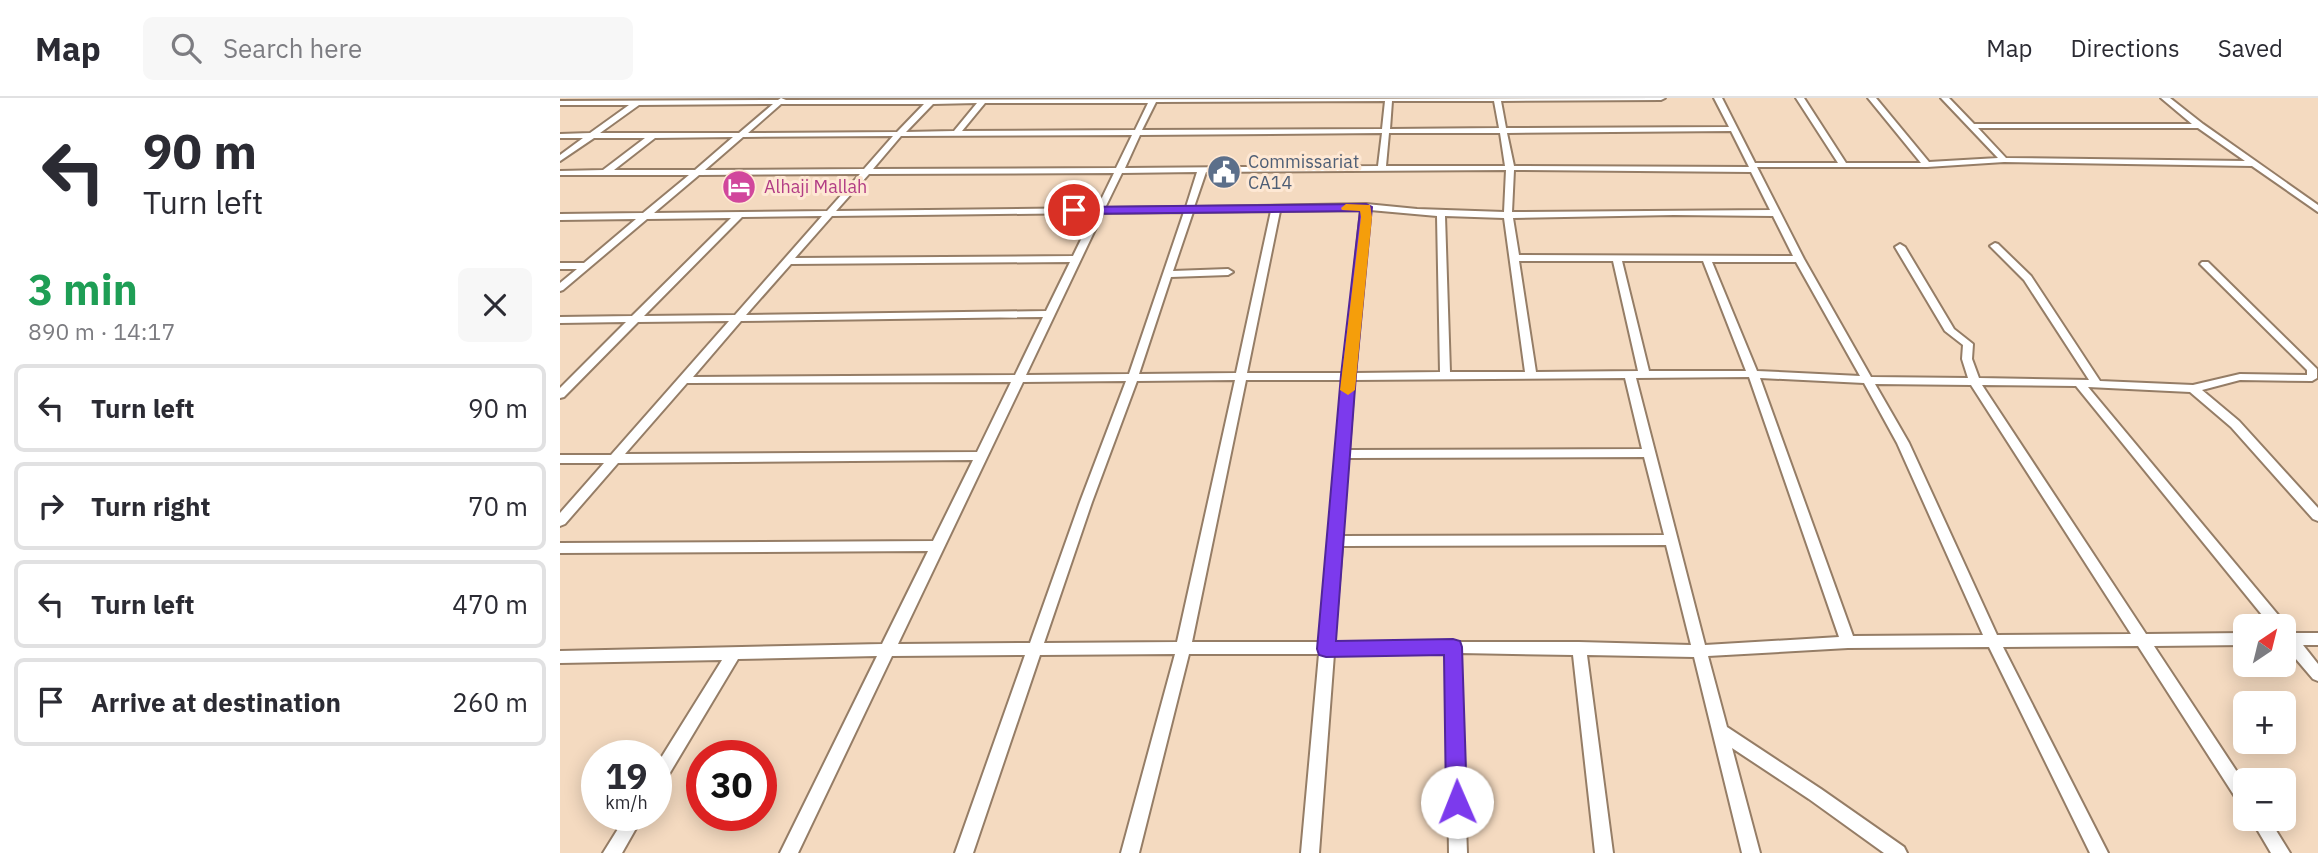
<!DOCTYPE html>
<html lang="en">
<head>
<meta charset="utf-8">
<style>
  body { margin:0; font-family:"IBM Plex Sans",sans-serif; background:#f7f7f7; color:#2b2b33; height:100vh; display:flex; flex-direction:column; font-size:26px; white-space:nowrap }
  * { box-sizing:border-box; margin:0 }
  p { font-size:23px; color:#7c7c81 }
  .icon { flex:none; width:38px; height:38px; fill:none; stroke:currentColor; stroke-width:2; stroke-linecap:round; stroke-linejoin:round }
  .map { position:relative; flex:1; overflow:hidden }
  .side { display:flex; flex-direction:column; background:#fff; width:560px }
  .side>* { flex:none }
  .hud { background:#fff; color:#2b2b33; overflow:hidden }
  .needle { width:46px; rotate:35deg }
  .tools { position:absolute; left:1673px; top:516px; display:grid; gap:14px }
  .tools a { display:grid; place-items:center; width:63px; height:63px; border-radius:10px; background:#fff; box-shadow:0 4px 18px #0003; font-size:35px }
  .speed { position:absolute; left:21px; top:642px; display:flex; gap:14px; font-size:35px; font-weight:700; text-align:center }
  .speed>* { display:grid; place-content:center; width:91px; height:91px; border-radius:50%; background:#fff; box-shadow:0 4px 18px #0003; line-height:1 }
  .speed small { font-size:18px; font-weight:400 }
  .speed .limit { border:10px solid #d22; background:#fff; color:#111 }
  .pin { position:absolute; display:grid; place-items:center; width:60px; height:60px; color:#fff; margin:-30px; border:4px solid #fff; border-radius:50%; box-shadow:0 2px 7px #0007 }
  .me { position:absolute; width:77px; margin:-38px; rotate:359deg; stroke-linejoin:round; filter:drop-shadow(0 0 5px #0008) }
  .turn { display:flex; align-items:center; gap:24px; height:147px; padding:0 28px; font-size:32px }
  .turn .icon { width:91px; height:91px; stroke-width:2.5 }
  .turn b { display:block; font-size:49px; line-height:60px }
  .round { display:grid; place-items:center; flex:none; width:74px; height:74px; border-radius:10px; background:#f7f7f7 }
  .summary { display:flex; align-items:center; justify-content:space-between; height:119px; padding:0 28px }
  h1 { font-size:42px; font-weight:700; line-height:52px; color:#1e9e55 }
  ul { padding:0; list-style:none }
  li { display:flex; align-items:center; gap:21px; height:88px; margin:0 14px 10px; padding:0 14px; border:4px solid #e1e1e2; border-radius:10px }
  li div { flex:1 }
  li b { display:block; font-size:26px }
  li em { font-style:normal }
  header { display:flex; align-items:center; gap:42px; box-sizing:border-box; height:98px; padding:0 35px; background:#fff; border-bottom:2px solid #e1e1e2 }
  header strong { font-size:33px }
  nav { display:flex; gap:38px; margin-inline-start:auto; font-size:24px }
  .search { width:490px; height:63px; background:#f7f7f7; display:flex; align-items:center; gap:18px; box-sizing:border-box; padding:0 24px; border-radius:10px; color:#7c7c81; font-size:26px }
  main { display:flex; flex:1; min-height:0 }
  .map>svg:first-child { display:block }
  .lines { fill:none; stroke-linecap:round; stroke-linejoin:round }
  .street-casing { stroke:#957d66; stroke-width:4 }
  .street { fill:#fff; fill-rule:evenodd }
  .route { fill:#7c3aed; stroke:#51269a; stroke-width:2 }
  .slow { fill:#f59e0b }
  .labels { text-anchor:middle; stroke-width:6; stroke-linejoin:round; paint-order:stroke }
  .far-service-label { font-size:18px; fill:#4e5e75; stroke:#fee8d4; text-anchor:start }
  .far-hotel-label { font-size:18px; fill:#b23c85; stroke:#fee8d4; text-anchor:start }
</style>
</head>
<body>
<header>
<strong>Map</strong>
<div class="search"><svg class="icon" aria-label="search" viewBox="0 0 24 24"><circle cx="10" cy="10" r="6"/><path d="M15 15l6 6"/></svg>Search here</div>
<nav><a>Map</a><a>Directions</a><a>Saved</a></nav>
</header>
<main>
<section class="side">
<div class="hud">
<div class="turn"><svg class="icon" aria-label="left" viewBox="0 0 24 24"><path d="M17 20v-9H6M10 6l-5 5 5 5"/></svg><div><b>90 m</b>Turn left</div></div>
</div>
<div class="summary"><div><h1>3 min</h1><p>890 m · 14:17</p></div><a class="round"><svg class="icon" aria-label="close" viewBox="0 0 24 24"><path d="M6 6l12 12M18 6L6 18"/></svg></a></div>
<ul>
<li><svg class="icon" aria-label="left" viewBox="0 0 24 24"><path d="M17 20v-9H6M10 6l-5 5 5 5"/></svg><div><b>Turn left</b></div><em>90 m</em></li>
<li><svg class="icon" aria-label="right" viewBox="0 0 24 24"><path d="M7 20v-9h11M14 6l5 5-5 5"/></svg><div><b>Turn right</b></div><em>70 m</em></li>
<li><svg class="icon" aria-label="left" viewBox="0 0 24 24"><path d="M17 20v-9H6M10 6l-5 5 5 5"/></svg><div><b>Turn left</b></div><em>470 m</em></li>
<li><svg class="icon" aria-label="arrive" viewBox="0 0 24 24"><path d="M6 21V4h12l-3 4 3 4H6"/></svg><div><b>Arrive at destination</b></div><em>260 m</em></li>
</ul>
</section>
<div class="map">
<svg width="1758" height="755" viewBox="0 0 1758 755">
  <rect width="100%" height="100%" fill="#f4dac0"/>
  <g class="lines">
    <g class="street-casing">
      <path id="street" d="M221,0L226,2L1105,0L1101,2L941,3L946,30L1169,29L1154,0H1162L1195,65H1278L1236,0H1244L1286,65H1361L1308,0H1316L1369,64L1438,60L1381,0H1389L1414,26H1632L1601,0H1610L1643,26L1758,107V114L1692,68L1444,64L1367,69H1197L1244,161L1311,279L1408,280L1402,261L1403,247L1385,233L1335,149L1340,146L1345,149L1394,231L1413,246L1412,261L1419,280L1529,282L1464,182L1430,148L1435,145L1438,146L1471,178L1540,283L1633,287L1680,276L1747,277V272L1640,166L1642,164H1648L1757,271V280L1752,283L1680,282L1642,292L1679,323L1758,410V423L1753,421L1671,329L1630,294L1528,289L1724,524L1726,529L1733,535H1758V547H1743L1758,566V583L1753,581L1724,547V528H1711L1516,288L1422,287L1586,536L1685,535V547L1594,548L1685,686V708L1679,705L1578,548L1443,549L1548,755H1530L1429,549L1288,550L1148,558L1167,629L1261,691L1344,749L1347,755H1324L1249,701L1172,650L1200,755H1182L1134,559L1027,557L1053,755H1035L1013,557L900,555L907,755H889L886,555L774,556L759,755H741L759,556H629L579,755H561L615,556L480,557L413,755H395L465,557L332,558L238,755H220L317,558L178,561L102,688L96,690V668L162,562L0,565V553L322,546L368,453L0,455V445L373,443L413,362L58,365L5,426L0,428V415L44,365H0V357H51L169,223L78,224L4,299L0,300V290L66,224L0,225V219L72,218L171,120L87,121L3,192L0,193V185L17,171H0V165H24L76,121L0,122V116L83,115L129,77H0V73L43,72L85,40H34L0,63V57L23,40H0V36L30,35L69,7H0V3L218,2ZM825,3L822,31L582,32L596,4ZM832,3H934L939,30L830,31ZM417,5L394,33L346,34L373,6ZM425,5H588L575,32L402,33ZM213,6L179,35H40L79,7ZM221,6H364L337,34L188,35ZM1418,30H1638L1685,63L1446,60ZM1171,33L1189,69L954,68L947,35ZM822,35L818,68L565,70L580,37ZM829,35H940L945,68H826ZM572,37L556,70L313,71L341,38ZM333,38L304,71L145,72L183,39ZM173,39L135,72H54L95,40ZM946,72L944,114L857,111L806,106L634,109L646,74ZM954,72L1191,74L1210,112L952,114ZM637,74L626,109L545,110L562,75ZM554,75L537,110L276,113L309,76ZM300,76L267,113L94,115L139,77ZM801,112L784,275H687L720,113ZM810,112L877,118L880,274L795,275ZM711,113L676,275L579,276L611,179L668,177L673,174L668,171L613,173L633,114ZM624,114L569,276L466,277L543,115ZM534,115L513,158L235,160L272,118ZM1114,117L1213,118L1233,158L959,157L953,120ZM262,118L175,217L84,218L182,119ZM885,118L944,120L965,274H890ZM959,163H1053L1078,273L976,274ZM1062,163H1143L1186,273H1089ZM510,164L486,213L186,217L231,166ZM1152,164H1236L1300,278L1197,273ZM483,219L455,277L133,279L181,223ZM1189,279L1279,539L1145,547L1076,280ZM1065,280L1082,351L789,352L794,282ZM1200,280L1304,285L1337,345L1423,537L1293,538ZM675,282L617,544L484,545L532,404L577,283ZM686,282H783L760,544H632ZM566,283L520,404L470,545L338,546L463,284ZM451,284L417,354L65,356L127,285ZM1315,286L1411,287L1571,536L1437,537L1349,345ZM1084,359L1104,437L782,438L788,360ZM1106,447L1131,547L1019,544H774L782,448Z
        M66,718H83L62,755H43Z
        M1691,721H1709L1730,755H1711Z"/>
    </g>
    <use href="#street" class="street"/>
  </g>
  <path class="route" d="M806,106L812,109L796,277L776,543L893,541L900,543L902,549L907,704L904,711L897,714L889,711L886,704L884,557L766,559L759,557L757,551L781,277L800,113L514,116L508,112L514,109Z"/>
  <path class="slow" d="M786,106L810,107L812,119L795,292L788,297L780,292L801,119L800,113L782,112L781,110Z"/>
  <defs>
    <g id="civic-disc" transform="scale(1.75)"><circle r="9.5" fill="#5c6f8a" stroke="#fee8d4"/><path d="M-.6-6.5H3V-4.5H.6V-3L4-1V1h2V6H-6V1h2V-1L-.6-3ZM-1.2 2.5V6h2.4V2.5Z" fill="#fff"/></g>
    <g id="hotel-disc" transform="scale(1.75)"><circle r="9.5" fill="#d1479c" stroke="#fee8d4"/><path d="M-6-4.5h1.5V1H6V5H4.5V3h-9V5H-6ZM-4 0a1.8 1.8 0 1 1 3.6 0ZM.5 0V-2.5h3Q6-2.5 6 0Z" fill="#fff"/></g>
  </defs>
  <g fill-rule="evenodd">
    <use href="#civic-disc" x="664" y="74"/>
    <use href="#hotel-disc" x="179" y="89"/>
  </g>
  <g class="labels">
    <g class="far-service-label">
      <text x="688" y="70">Commissariat<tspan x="688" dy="21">CA14</tspan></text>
    </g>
    <g class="far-hotel-label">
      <text x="204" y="95">Alhaji Mallah</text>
    </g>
  </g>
</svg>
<div class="tools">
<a><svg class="needle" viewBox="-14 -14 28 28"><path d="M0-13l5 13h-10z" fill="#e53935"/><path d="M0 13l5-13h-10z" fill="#7c7c81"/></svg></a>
<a>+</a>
<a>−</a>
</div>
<div class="speed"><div>19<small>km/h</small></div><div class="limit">30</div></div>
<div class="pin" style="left:514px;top:112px;background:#d93025"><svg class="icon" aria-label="arrive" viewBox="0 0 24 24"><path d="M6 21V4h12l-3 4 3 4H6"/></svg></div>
<svg class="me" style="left:897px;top:704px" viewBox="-20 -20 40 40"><circle r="19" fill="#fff"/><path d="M0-13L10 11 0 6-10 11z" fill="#7c3aed"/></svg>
</div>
</main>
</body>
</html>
